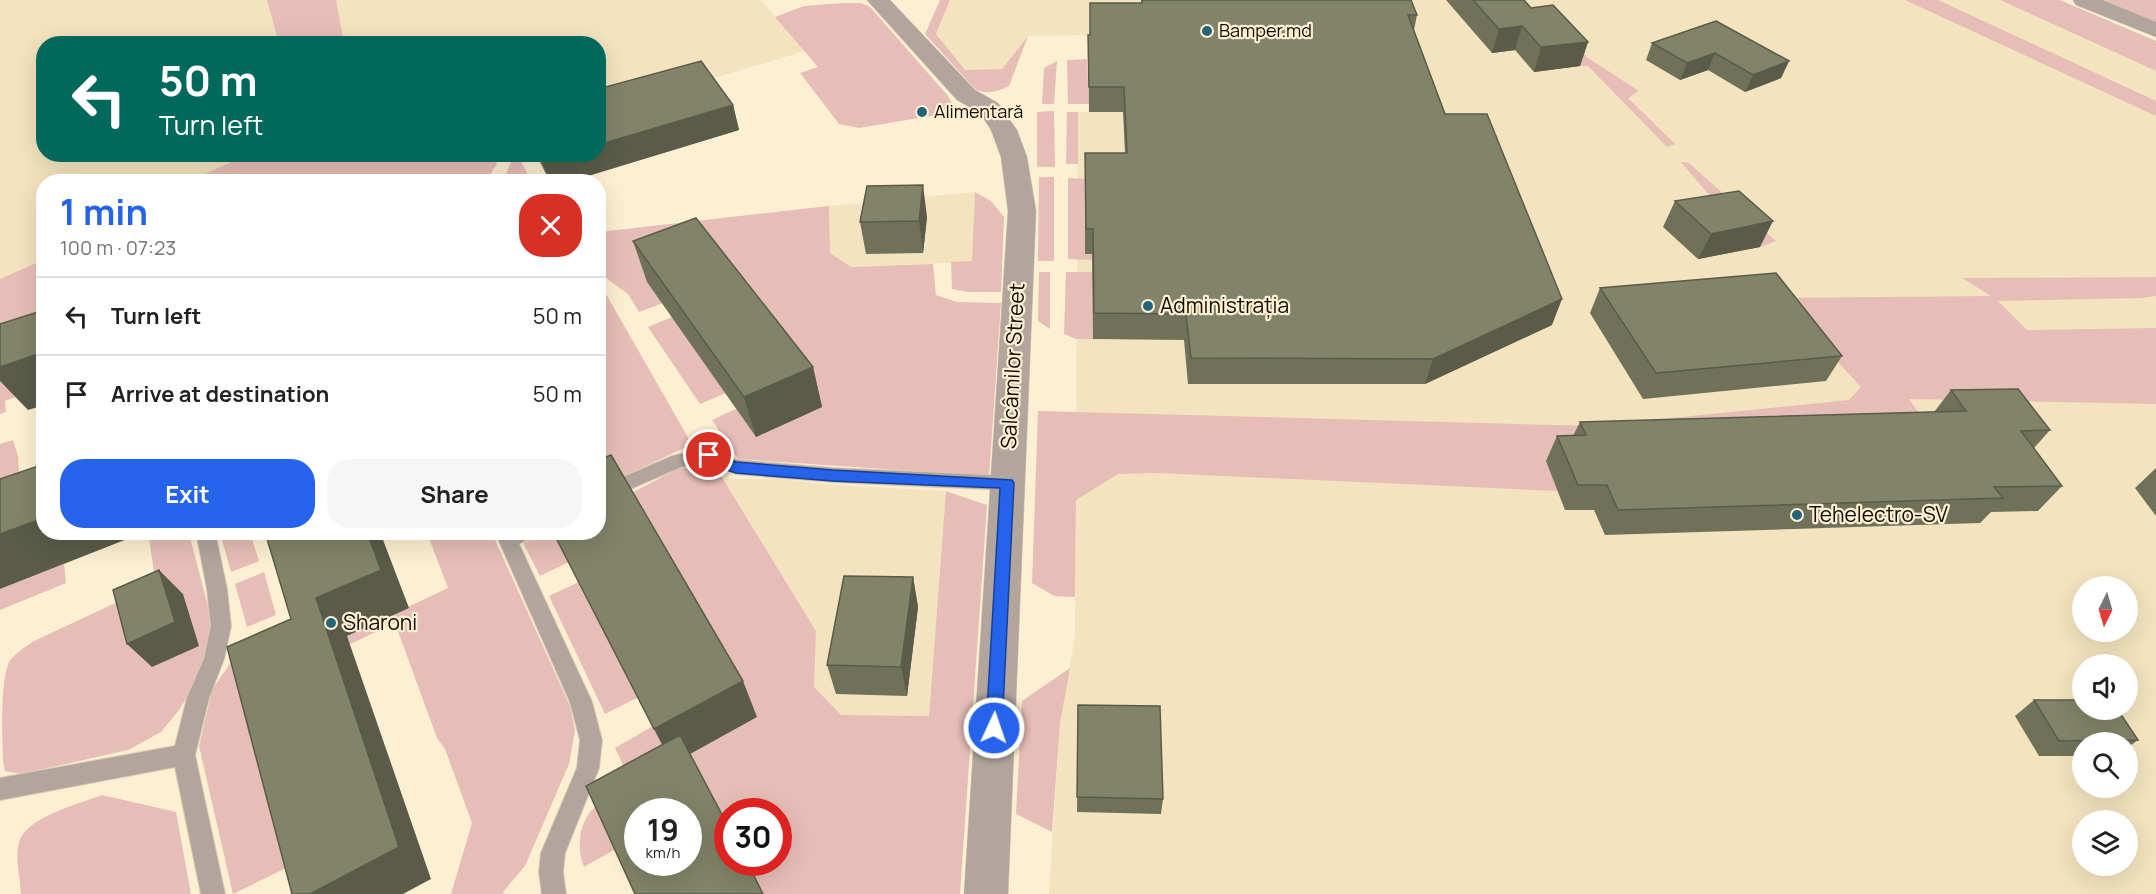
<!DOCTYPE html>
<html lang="en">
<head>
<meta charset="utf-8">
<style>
  body { margin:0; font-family:Manrope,sans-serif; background:#f6f6f6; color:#202124; height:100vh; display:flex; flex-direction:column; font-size:22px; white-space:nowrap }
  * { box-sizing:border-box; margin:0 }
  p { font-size:20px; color:#757577 }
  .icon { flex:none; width:33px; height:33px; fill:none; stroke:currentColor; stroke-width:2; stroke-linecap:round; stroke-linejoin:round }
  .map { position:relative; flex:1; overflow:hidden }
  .details { position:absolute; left:36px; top:174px; width:570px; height:366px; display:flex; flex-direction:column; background:#fff; border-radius:24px; box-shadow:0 6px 24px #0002 }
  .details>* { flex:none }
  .banner { position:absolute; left:36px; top:36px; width:570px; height:126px; border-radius:24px; box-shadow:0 6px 24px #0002; background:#00695c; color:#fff; overflow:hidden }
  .needle { width:39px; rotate:185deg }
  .tools { position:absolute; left:2072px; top:576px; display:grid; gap:12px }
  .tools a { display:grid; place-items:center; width:66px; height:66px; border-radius:50%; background:#fff; box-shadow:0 6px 24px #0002; font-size:30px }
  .speed { position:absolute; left:624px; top:798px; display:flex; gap:12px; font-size:30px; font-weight:700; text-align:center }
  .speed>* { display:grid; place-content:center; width:78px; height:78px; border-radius:50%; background:#fff; box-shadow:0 6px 24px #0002; line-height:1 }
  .speed small { font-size:15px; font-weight:400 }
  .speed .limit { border:9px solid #d22; background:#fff; color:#111 }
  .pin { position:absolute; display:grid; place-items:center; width:51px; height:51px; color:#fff; margin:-26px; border:3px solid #fff; border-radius:50%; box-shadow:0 2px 6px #0007 }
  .me { position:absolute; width:66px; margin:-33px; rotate:3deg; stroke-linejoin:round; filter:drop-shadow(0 0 4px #0008) }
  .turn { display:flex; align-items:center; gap:21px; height:126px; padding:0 24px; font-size:27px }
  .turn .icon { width:78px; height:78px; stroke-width:2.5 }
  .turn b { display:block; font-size:42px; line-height:51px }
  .round { display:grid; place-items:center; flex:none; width:63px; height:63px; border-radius:24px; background:#f6f6f6 }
  .summary { display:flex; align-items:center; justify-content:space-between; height:102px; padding:0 24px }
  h1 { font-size:36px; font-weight:700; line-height:45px; color:#2563eb }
  .cta { display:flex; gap:12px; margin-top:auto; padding:12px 24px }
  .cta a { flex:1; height:69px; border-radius:24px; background:#2563eb; color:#fff; font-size:24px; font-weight:700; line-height:69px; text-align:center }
  .cta a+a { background:#f6f6f6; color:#202124 }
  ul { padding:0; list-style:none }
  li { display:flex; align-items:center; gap:18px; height:78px; padding:0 24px; border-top:2px solid #e0e0e0 }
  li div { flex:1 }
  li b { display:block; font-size:22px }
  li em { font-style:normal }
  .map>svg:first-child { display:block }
  .built { fill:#f3e3bf; fill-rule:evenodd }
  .green { fill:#e6beb7 }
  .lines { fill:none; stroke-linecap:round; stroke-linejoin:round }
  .lane-casing { stroke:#d7cbb1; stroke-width:2 }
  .street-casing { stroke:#d7cbb1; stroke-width:1 }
  .lane { fill:#b1a59d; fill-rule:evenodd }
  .street { fill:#b1a59d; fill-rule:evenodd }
  .wall { fill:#6f7259 }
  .shaded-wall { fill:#5a5c49 }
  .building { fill:#818468; stroke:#5a5c49; stroke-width:1.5; fill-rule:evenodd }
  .route { fill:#2563eb; stroke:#184099; stroke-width:1.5 }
  .poi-dot { fill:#246378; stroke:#fdefd2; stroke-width:2 }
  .labels { text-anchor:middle; stroke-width:4.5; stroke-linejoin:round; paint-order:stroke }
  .far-poi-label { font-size:18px; fill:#120e05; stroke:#fdefd2; text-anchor:start }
  .poi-label { font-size:21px; fill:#120e05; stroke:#fdefd2; text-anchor:start }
  .street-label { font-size:21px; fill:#120e05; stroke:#fdefd2 }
</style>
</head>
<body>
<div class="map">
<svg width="2156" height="894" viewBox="0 0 2156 894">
  <rect width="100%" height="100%" fill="#fdefd2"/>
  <path class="built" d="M0,0H761L805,51L599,112L598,44H44V154L361,155L365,181L44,182L43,332L0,350Z
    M950,0H2000L2156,71V894H1049L1060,723L1075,636L1078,112H1145L1140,59H1087L1090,35L1028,36L1002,69L965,70L936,34ZM2082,586H2127V632H2082ZM2082,664H2127V710H2082ZM2082,742H2127V788H2082ZM2082,820H2127V866H2082Z
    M975,192L972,262L851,267L830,253L829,206Z
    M723,479H778L834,485L946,491L929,716L840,715L814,688L816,631Z"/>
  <path class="green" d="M267,0H336L344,43H279Z
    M940,0H950L936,34L965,70L1002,69L1028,36L1009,86C997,92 987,95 975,89L925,34Z
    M1496,0L1560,31L1588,58L1639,91L1628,98L1675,144L1667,147L1588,66H1580L1524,32Z
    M1905,0H1938L2156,101V116Z
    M2000,0H2060L2156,41V71Z
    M2104,0H2156V22Z
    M843,3H861L870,7L948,96L953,105L937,115L859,128L839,124L800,73L818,67L775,17L804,6Z
    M1087,59L1089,104H1068L1067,60Z
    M1057,61L1054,104H1042L1044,68Z
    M1054,111L1055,167H1037V112Z
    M1067,112H1078V164H1066Z
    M490,154L497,164L486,181H189L247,155Z
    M514,155H518L531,181H503Z
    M1681,162L1689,163L1776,241L1760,247L1727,216Z
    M1039,177H1054V261H1038Z
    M1068,178L1085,179V254H1092V260L1068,259Z
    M975,192L991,201L1004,217L1001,292H968L952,289L951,262L972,261Z
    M829,206L830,253L851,267L933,264L936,295L957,302L1001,303L989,476L738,459L712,420L736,409L756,437L822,407L663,303L639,312L628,294L599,273V232Z
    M43,260V362L26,393L5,401L6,412L0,414V279Z
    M1039,272H1050V329L1038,321Z
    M1066,272H1093V339H1076L1064,334Z
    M2156,277V296L2142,298L1998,301L2027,330L2156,328V404L1909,399L1936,437L1558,491L1157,473L1118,474L1076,500L1075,597L1054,596L1032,583L1038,411L1592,426L1849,400L1861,387L1778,298L1991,296L1962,278Z
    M598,288L606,294L690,441L686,447L599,488Z
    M672,317L726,393L700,404L648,327Z
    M13,440L18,456L19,475L44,466L0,534V444Z
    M701,466L715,470L723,479L816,631L814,687L841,715L929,716L946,491L987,505L960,894H762L746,863L778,862V812H728L727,827L697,770L609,819L621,846L584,867C577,849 578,827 591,811C598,803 622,792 633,786L615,748L653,726L628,495L677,469Z
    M148,533H189L213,626L200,677L179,710L161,732L128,750L21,774L5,771L3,760C2,734 0,684 9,662C15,653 25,647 34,641L156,584Z
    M220,533H250L259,561L231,572Z
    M427,533H492L570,706L575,730L569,764L525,866L503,892L504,894H451L472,823L445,749L437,738L395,623L325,656L321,648L448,588Z
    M545,533H554L569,562L540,576L523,543Z
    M64,564L66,583L0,610V589Z
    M264,572L276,615L247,627L235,584Z
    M579,582L639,697L605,714L549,596Z
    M244,643L294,864L233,894L199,746L212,690Z
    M1070,668L1060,723L1052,832L1016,814L1022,701Z
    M102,795L176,812L191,894H21C20,878 15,858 19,842C26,817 79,804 102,795Z"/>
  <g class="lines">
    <g class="lane-casing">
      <path id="lane" d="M709,448L736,460L833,468L1007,476L1014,478L1016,483L1014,488L1007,490L833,482L736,474L706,462L681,467L598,503V488L672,456Z
        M196,532H215L227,589L231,626L224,659L209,698L195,755L225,894H201L175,767L0,800V778L175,746L187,698L204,659L211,626L207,589Z
        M495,532H533L531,537L519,544L592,702L602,740L599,768L565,853L563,872L566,894H542L539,872L541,853L577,768L580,740L570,702Z"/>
    </g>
    <g class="street-casing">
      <path id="street" d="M867,0H890L975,90L998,103L1017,130L1027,157L1036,211L1008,894H964L1008,211L1001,157L991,130L980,113L957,100Z
        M2073,0H2103L2156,22V37L2076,5Z"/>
    </g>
    <use href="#lane" class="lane"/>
    <use href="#street" class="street"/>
  </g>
  <path class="wall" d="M1141,0H1411L1417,15L1414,30L1445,114L1552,325L1425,384H1188L1184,340L1093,339L1092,254H1085V153H1125L1123,112H1089L1088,35H1090L1141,3Z
    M1446,0H1524L1531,8L1588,42L1580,66L1534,72L1515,50L1492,53Z
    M1652,43L1789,61L1781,78L1745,92L1708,70L1680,80L1646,60Z
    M733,105L739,130L568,182H550L536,154H598Z
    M1675,201L1760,247L1698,259L1663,227Z
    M927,217L923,253L866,254L860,222Z
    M633,241L813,367L822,407L756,437L647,282Z
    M1600,288L1842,356L1826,381L1643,399L1590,313Z
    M1951,390L2050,430L2034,448L2062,486L2038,511L1991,512L1980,523L1605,535L1594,510H1565L1546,461L1557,436H1573L1580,422L1934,412Z
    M2156,468V516L2135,488Z
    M913,577L918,607L907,696L836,694L827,665Z
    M2034,700L2138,740L2127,748V742H2082V756H2039L2015,716Z
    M1078,705L1163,799L1161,814L1077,812Z"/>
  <path class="shaded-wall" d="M1522,26L1515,50L1492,53L1499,29Z
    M1588,42L1580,66L1534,72L1541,47Z
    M1715,53L1708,70L1680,80L1687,63Z
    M1789,61L1781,78L1745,92L1753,75Z
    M733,105L739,130L568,182H550L542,161L565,154H598V145Z
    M923,185L927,217L923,253L919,221Z
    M1773,221L1760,247L1698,259L1711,234Z
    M1562,299L1552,325L1425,384L1433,359Z
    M44,352V405L28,410L0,381V367Z
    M813,367L822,407L756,437L744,397Z
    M44,518V532H145L0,589V534Z
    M367,532H380L409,608L347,636L431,879L403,894H310L316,598Z
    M159,570L183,594L199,646L152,667L127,644Z
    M913,577L918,607L907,696L901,667Z
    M743,681L757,717L672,764L654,729Z"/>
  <path class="building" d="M1142,0H1411L1417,15H1408L1445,114H1487L1562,299L1433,359L1191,358L1186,314L1094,313L1093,229H1086L1085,153H1127L1124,87H1089L1088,35H1090V3H1142Z
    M1473,0H1524L1531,8L1553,5L1588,42L1541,47L1522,26L1499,29Z
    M1716,21L1789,61L1753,75L1715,53L1687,63L1652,43Z
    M701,61L733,105L598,145V89Z
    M539,154H565L542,161Z
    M923,185L919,221L860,222L867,186Z
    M1739,191L1773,221L1711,234L1675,201Z
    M696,218L813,367L744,397L633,241Z
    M1776,273L1842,356L1656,373L1600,288Z
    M44,310V352L0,367V324Z
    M2018,389L2050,430L2021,431L2062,486L1994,487L2003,498L1618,510L1607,485H1578L1557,436L1586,435L1580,422L1966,411L1951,390Z
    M611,455L743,681L654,729L553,532H598V460Z
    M44,464V518L0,534V479Z
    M265,532H367L381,570L316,598L399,847L310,894H292L227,647L291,619Z
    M159,570L175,622L127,644L113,590Z
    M844,576L913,577L901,667L827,665Z
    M2034,700H2082V710H2118L2138,740L2059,741Z
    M1078,705L1160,706L1163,799L1077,797Z
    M680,735L728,826V862H747L763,894H635L586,786ZM638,812H688V862H638Z"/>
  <path class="route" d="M709,450L736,462L833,470L1012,480L1014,483L1002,728L1000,733L994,735L988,733L986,728L1000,488L833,481L736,473L715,466L702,455L704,451Z"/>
  <g class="poi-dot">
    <circle cx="1207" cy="31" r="6"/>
    <circle cx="922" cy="112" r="6"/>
    <circle cx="1148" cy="306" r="6"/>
    <circle cx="1797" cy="515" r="6"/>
    <circle cx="331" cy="623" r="6"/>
  </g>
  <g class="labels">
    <g class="far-poi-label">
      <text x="1219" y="37">Bamper.md</text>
      <text x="934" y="118">Alimentară</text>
    </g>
    <g class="poi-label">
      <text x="1160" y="313">Administrația</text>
      <text x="1809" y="522">Tehelectro-SV</text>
      <text x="343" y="630">Sharoni</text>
    </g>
    <g class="street-label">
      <text transform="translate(1013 366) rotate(-87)" y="7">Salcâmilor Street</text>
    </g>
  </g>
</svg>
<div class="tools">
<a><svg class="needle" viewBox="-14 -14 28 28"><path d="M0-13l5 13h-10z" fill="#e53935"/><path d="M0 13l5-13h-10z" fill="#757577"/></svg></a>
<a><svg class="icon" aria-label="sound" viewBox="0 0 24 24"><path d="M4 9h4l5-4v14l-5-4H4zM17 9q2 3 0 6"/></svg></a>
<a><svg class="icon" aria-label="search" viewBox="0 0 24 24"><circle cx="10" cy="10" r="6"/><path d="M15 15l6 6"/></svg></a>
<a><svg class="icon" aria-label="layers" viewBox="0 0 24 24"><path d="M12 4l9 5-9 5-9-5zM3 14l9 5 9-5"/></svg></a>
</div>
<div class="speed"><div>19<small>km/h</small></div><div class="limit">30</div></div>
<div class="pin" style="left:709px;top:455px;background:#d93025"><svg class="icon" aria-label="arrive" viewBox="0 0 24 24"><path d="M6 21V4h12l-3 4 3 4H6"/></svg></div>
<svg class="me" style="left:994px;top:728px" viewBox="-20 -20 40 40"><circle r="17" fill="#2563eb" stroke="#fff" stroke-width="3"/><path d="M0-11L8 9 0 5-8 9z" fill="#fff"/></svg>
<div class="banner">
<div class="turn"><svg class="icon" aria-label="left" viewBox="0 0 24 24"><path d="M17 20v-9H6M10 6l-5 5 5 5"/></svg><div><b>50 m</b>Turn left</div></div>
</div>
<section class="details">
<div class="summary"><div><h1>1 min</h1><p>100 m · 07:23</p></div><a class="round" style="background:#d93025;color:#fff"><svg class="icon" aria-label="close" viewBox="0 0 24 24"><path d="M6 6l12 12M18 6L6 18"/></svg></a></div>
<ul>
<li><svg class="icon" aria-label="left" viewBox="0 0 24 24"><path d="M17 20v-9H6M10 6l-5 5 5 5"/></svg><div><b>Turn left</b></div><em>50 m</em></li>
<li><svg class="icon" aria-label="arrive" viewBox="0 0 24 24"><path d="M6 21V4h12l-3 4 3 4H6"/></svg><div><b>Arrive at destination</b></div><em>50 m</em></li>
</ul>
<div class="cta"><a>Exit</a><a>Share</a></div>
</section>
</div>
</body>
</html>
